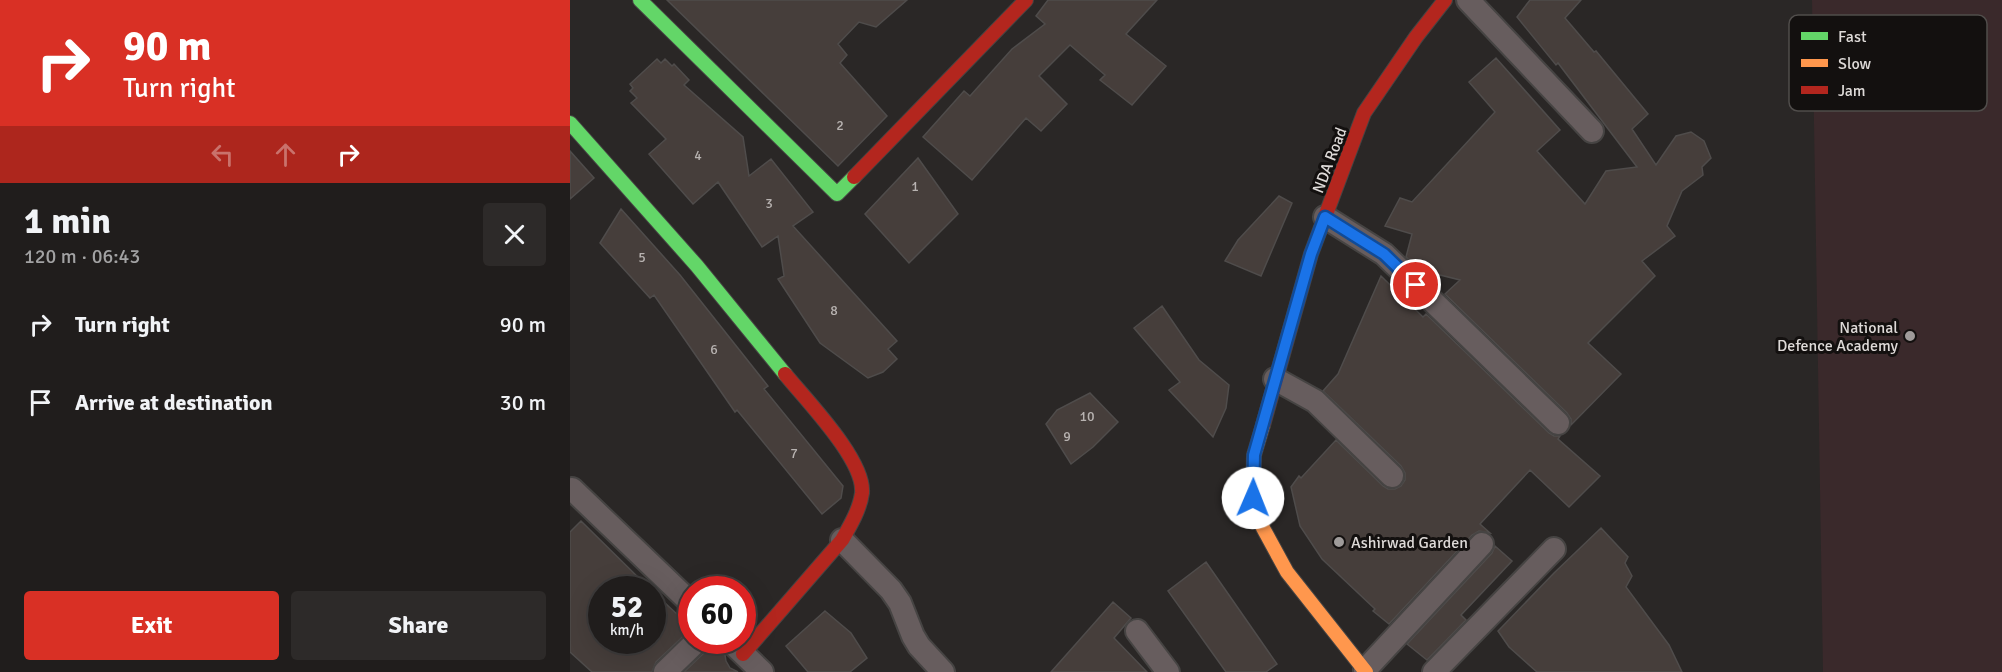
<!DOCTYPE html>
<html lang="en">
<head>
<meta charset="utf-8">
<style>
  body { margin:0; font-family:Signika,sans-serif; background:#2d2a29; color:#f1f3f6; height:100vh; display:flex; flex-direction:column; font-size:22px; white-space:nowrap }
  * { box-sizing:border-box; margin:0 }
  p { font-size:20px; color:#a2a2a3 }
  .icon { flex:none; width:33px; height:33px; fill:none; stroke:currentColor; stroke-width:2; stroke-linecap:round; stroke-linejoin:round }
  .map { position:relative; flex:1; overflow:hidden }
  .details { display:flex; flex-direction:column; background:#201d1c; width:570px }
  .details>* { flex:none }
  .guide { background:#d93025; color:#fff; overflow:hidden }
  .speed { position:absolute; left:18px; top:576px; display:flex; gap:12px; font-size:30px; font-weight:700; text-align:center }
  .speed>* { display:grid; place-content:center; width:78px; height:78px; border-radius:50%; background:#201d1c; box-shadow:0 6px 24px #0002,0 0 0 2px #3d3b3b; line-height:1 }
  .speed small { font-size:15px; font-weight:400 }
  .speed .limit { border:9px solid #d22; background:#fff; color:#111 }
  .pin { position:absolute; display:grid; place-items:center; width:51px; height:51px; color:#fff; margin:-26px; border:3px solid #fff; border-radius:50%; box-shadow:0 2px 6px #0007 }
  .me { position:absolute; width:66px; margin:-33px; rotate:1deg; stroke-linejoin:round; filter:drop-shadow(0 0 4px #0008) }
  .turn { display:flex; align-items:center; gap:21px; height:126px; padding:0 24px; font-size:27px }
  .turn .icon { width:78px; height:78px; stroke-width:2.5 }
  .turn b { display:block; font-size:42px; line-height:51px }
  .lanes { display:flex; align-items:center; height:57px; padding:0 24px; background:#0003; justify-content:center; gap:30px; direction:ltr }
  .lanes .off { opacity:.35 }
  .round { display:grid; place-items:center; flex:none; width:63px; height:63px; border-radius:6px; background:#2d2a29 }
  .headline { display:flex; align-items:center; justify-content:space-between; height:102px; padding:0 24px }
  h1 { font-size:36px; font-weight:700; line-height:45px }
  .cta { display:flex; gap:12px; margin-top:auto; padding:12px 24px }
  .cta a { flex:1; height:69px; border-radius:6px; background:#d93025; color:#fff; font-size:24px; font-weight:700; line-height:69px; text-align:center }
  .cta a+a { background:#2d2a29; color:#f1f3f6 }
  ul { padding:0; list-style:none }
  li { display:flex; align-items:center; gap:18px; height:78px; padding:0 24px }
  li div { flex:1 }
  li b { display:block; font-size:22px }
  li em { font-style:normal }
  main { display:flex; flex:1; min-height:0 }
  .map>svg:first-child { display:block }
  .education { fill:#3a292b }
  .building { fill:#463e3b; stroke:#4f4c4b; stroke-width:1.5 }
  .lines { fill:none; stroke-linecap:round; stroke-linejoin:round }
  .street-casing { stroke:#464443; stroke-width:26 }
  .fast-casing { stroke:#464443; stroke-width:16 }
  .slow-casing { stroke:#464443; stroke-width:16 }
  .jam-casing { stroke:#464443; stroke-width:16 }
  .street { stroke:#675d5e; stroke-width:22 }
  .fast { stroke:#63d668; stroke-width:14 }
  .slow { stroke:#ff974d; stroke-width:14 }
  .jam { stroke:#b3261e; stroke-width:14 }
  .route-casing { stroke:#114b97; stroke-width:15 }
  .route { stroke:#1a73e8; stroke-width:10 }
  .poi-dot { fill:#9f9b9a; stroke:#13100f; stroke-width:2 }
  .labels { text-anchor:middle; stroke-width:6; stroke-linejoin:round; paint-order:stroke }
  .number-label { font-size:14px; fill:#b8b3b1 }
  .street-label { font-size:16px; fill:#dedad8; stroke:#13100f }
  .poi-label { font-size:16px; fill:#dedad8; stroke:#13100f; text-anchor:end }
  .key { fill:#13100f; stroke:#504d4b; stroke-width:1.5 }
  .key-label { font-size:16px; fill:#dedad8 }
</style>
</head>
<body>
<main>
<section class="details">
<div class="guide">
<div class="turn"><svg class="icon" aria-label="right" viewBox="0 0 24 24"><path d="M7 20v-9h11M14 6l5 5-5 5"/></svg><div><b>90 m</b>Turn right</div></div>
<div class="lanes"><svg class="icon off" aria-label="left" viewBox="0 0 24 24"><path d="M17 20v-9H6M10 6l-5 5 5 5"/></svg><svg class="icon off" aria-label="ahead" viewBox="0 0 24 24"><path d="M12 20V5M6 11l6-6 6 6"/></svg><svg class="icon" aria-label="right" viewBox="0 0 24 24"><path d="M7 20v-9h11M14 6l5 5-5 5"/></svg></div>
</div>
<div class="headline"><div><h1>1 min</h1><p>120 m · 06:43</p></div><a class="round"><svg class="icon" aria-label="close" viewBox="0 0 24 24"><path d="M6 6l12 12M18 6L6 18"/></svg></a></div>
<ul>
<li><svg class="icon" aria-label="right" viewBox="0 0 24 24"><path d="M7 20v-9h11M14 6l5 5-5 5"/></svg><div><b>Turn right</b></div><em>90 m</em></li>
<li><svg class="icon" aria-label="arrive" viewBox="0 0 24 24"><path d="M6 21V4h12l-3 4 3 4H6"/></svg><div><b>Arrive at destination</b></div><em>30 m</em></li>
</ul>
<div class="cta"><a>Exit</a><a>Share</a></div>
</section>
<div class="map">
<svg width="1432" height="672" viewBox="0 0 1432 672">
  <rect width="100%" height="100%" fill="#2a2726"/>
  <path class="education" d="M1242,0H1432V672H1253Z"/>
  <path class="building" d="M97,0H337L306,27L289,22L268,44L277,55L270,63L317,116L268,166Z
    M478,0H587L556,34L596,66L562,105L530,80L535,75L500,45L469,76L497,104L471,131L456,118L402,180L353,137L394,91L400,96L442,49L475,24L466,16Z
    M960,0H1011L995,18L1024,52L1026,51L1078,114L1062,129L1086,165L1106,136L1121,132L1134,141L1141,158L1132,167L1133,175L1112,191L1097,226L1105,236L1072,261L1085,276L1018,343L1051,374L1001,425V419L997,413L875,294L890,280L850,270L836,257L842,234L815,226L830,198L842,202L925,112L899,82L926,58L990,130L967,151L1015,204L1036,171L1067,167L988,63L986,65L947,17Z
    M87,59L91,63L95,59L102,66L104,64L119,80L114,85L173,137L179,176L201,159L243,212L223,226L327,341L318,349L327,359L313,372L298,378L250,343L208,279L214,276L208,236L192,247L148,182L123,204L79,154L96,139L61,103L67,98L60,91L63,88L60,84Z
    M0,151L24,178L0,199Z
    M348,158L388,214L339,263L295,214Z
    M709,196L722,203L691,276L655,261L668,240Z
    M51,209L110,275L198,386L194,389L273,486L271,498L252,514L167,410L165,412L84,295L80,298L30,243Z
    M811,276L853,317L856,314L979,433L984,436H990L988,439L1030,476L999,507L960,470L910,524L920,533L909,531L902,535L819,624L803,611L805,609L752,559L730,526L721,487L729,476L731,478L766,440L813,486L818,489H825L831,486L835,480V473L831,466L753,391L768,374Z
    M592,306L629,360L659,385L656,408L643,437L599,390L610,382L564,328Z
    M520,393L548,422L523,447L501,464L476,424L487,410Z
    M11,521L81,590H32V640H82V591L122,628L86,662L82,672H22L0,652V532Z
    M1031,528L1058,557L1055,563L1062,576L1056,587L1099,645L1112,672H967L939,647L928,631L984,573Z
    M925,546L942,561L891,615L896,620L857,660L837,644L922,553Z
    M636,562L707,664L696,672H656L598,591Z
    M543,602L561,618L544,638L577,672H481Z
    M255,611L281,633L297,658L280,672H238L216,646Z
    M141,640H144L155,655L156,661L160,668L168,672H114L137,650Z"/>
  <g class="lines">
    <g class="street-casing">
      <path id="street" d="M898,0L1022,131
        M755,217L814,254L988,423
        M705,379L745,401L822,476
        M2,489L122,604
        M272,540L321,590L330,603L343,636L349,646L373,672
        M567,631L598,672
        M159,640L192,672
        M795,670L912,544
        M95,672L128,640
        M864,672L984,549"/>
    </g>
    <g class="fast-casing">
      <path id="fast" d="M70,0L267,194L284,177
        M0,123L127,266L215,374"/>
    </g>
    <g class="slow-casing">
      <path id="slow" d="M693,425L684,455L683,498L693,528L717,572L796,672"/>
    </g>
    <g class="jam-casing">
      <path id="jam" d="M284,177L456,0
        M693,425L741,254L794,113L846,37L875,0
        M173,654L272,540C280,526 290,509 292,493C295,460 236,400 215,374"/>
    </g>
    <use href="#street" class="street"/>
    <use href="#fast" class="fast"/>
    <use href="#slow" class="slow"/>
    <use href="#jam" class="jam"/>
  </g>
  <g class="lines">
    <g class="route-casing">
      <path id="route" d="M683,498L684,455L741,254L755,217L814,254L846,285"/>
    </g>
    <use href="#route" class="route"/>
  </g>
  <g class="poi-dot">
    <circle cx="1340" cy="336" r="6"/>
    <circle cx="769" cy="542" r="6"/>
  </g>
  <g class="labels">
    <g class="number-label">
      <text x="270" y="130">2</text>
      <text x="128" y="160">4</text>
      <text x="345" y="191">1</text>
      <text x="199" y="208">3</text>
      <text x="72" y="262">5</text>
      <text x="264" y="315">8</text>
      <text x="144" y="354">6</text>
      <text x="517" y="421">10</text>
      <text x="497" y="441">9</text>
      <text x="224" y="458">7</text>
    </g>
    <g class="street-label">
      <text transform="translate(759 160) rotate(-69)" y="6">NDA Road</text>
    </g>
    <g class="poi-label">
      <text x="1328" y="333">National<tspan x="1328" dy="18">Defence Academy</tspan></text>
      <text x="781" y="548" text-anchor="start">Ashirwad Garden</text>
    </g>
  </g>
  <rect x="1219" y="15" width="198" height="96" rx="9" class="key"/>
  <rect x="1231" y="32" width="27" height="8" fill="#63d668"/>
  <rect x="1231" y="59" width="27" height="8" fill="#ff974d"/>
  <rect x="1231" y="86" width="27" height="8" fill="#b3261e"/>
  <g class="key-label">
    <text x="1268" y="42">Fast</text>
    <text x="1268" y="69">Slow</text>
    <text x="1268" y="96">Jam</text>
  </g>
</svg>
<div class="speed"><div>52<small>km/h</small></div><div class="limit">60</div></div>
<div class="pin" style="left:846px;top:285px;background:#d93025"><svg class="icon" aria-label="arrive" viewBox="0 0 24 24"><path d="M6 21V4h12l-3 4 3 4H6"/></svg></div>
<svg class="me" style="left:683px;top:498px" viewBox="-20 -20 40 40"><circle r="19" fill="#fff"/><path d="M0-13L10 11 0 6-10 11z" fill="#1a73e8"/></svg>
</div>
</main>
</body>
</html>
